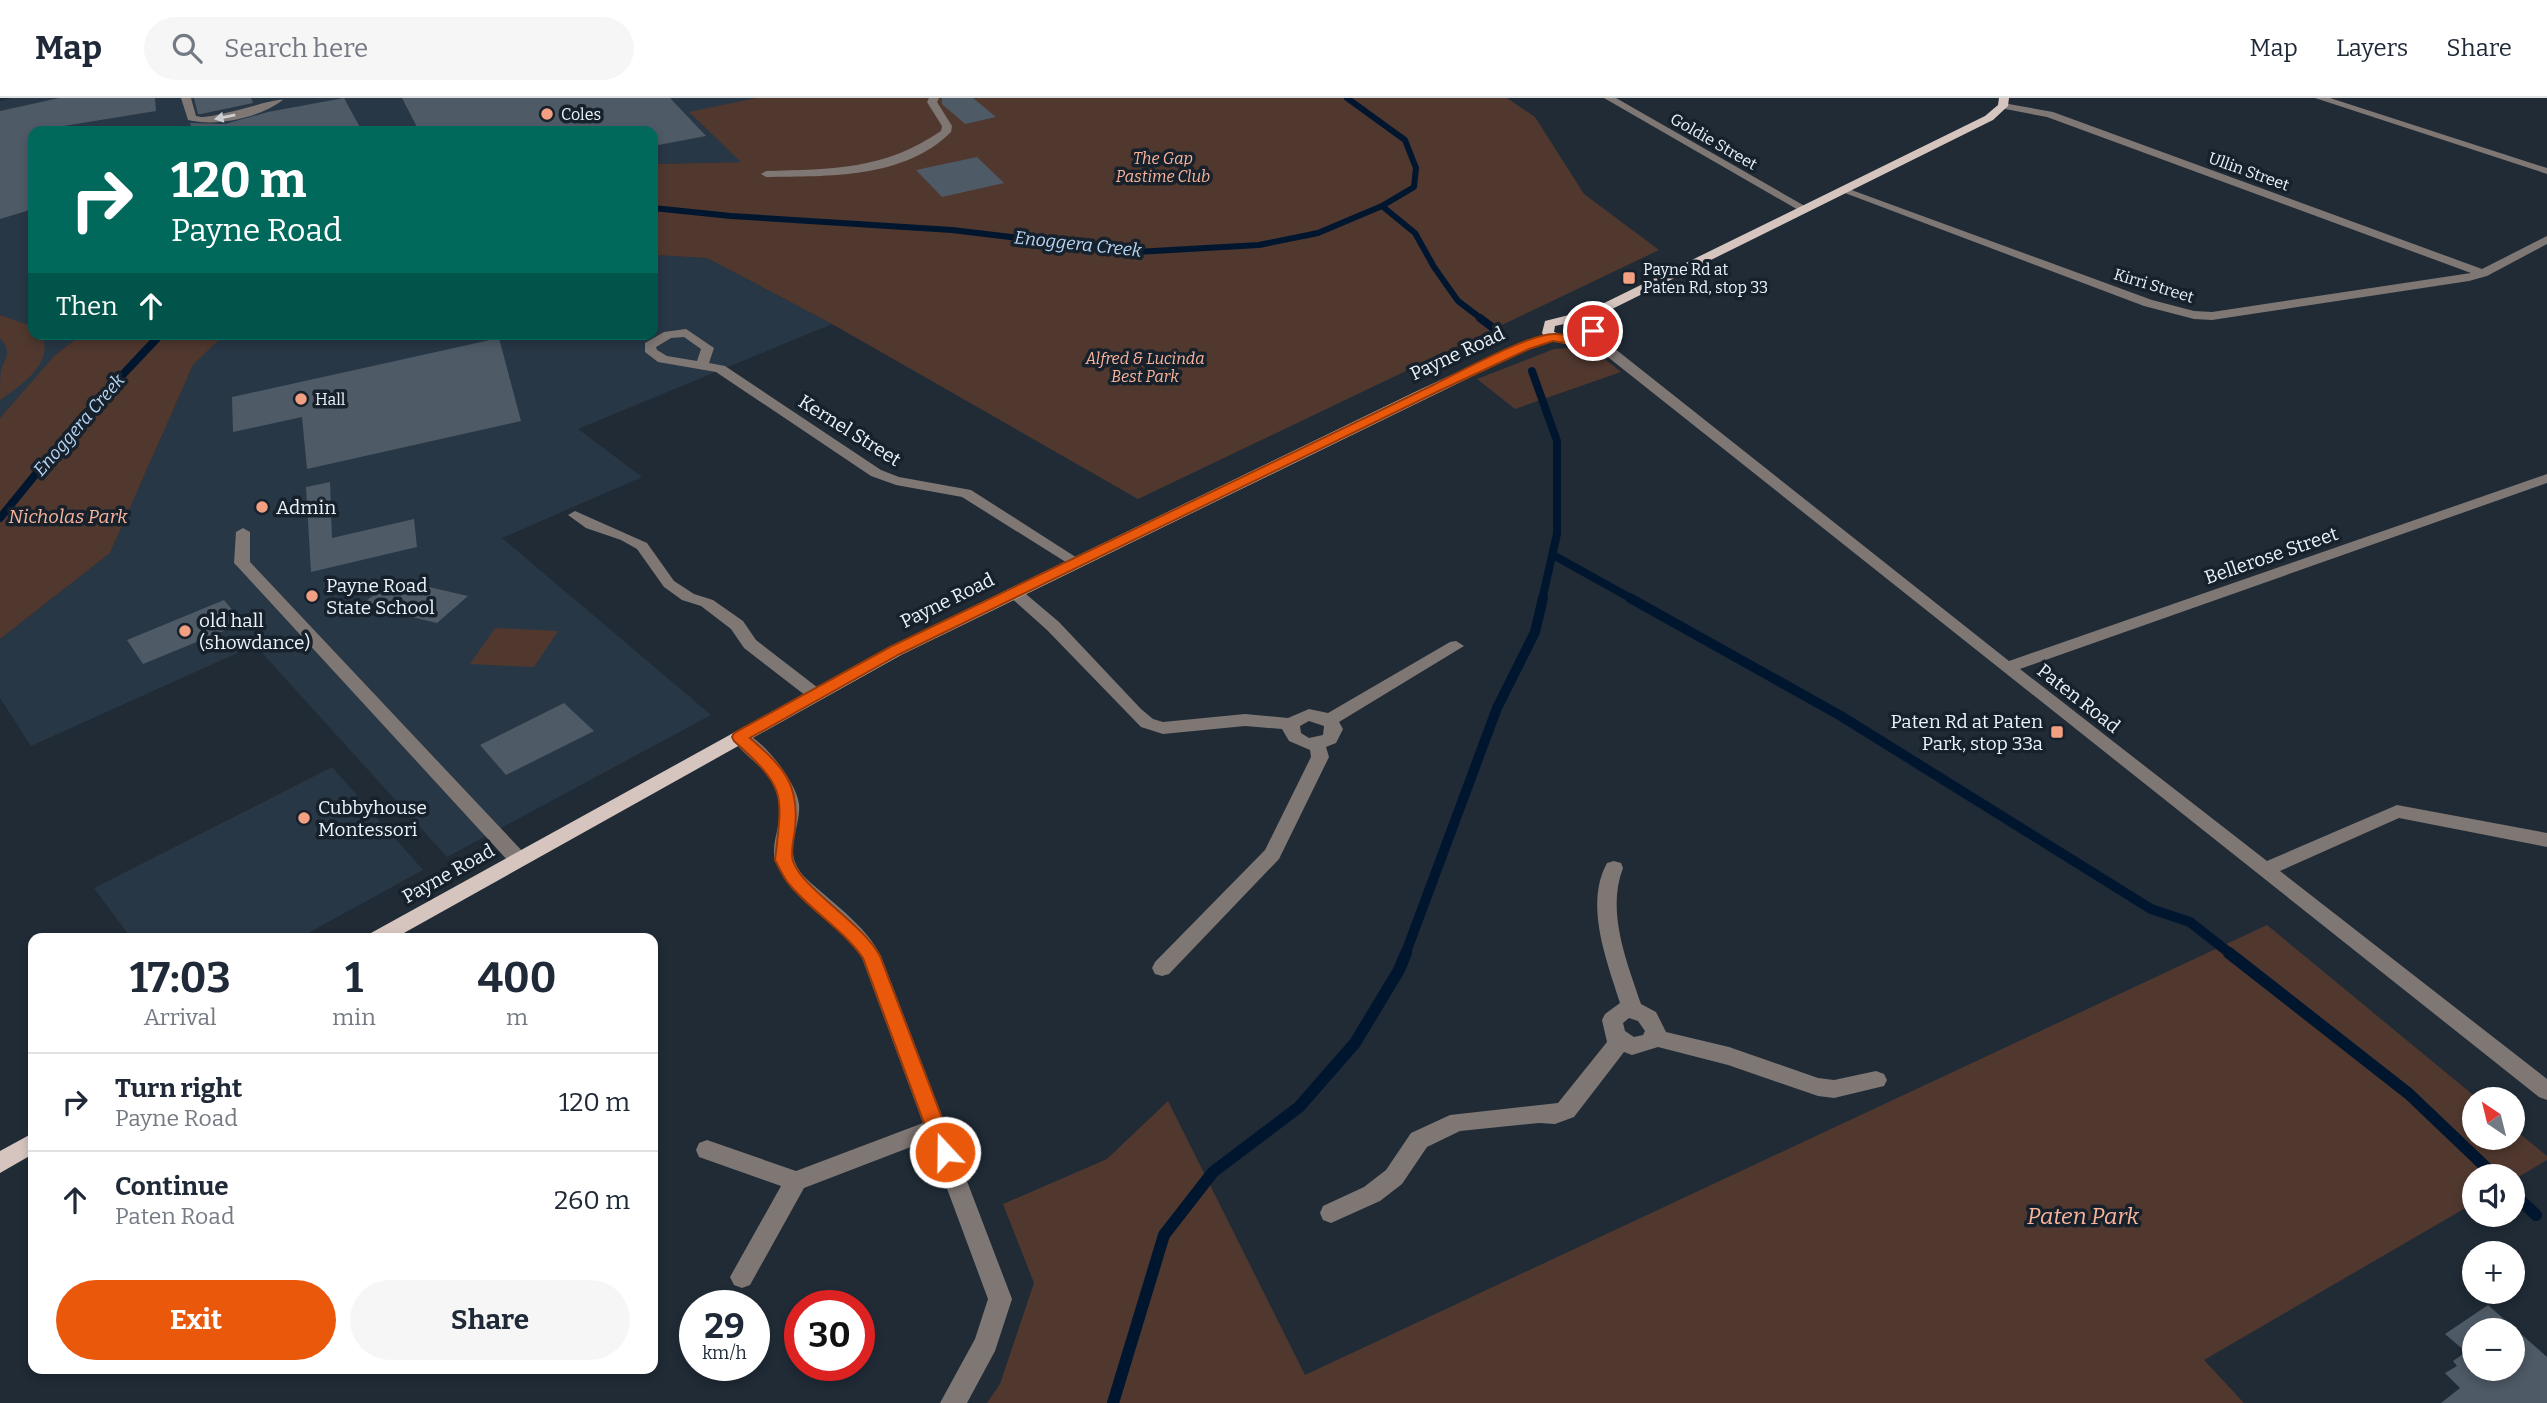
<!DOCTYPE html>
<html lang="en">
<head>
<meta charset="utf-8">
<style>
  body { margin:0; font-family:Bitter,serif; background:#f6f6f7; color:#1f2937; height:100vh; display:flex; flex-direction:column; font-size:26px; white-space:nowrap }
  * { box-sizing:border-box; margin:0 }
  p { font-size:23px; color:#747a83 }
  .icon { flex:none; width:38px; height:38px; fill:none; stroke:currentColor; stroke-width:2; stroke-linecap:round; stroke-linejoin:round }
  .map { position:relative; flex:1; overflow:hidden }
  .drawer { position:absolute; left:28px; top:835px; width:630px; height:441px; display:flex; flex-direction:column; background:#fff; border-radius:14px; box-shadow:0 4px 10px #0003 }
  .drawer>* { flex:none }
  .top-card { position:absolute; left:28px; top:28px; width:630px; height:214px; border-radius:14px; box-shadow:0 4px 10px #0003; background:#00695c; color:#fff; overflow:hidden }
  .needle { width:46px; rotate:325deg }
  .tools { position:absolute; left:2462px; top:989px; display:grid; gap:14px }
  .tools a { display:grid; place-items:center; width:63px; height:63px; border-radius:50%; background:#fff; box-shadow:0 4px 10px #0003; font-size:35px }
  .speed { position:absolute; left:679px; top:1192px; display:flex; gap:14px; font-size:35px; font-weight:700; text-align:center }
  .speed>* { display:grid; place-content:center; width:91px; height:91px; border-radius:50%; background:#fff; box-shadow:0 4px 10px #0003; line-height:1 }
  .speed small { font-size:18px; font-weight:400 }
  .speed .limit { border:10px solid #d22; background:#fff; color:#111 }
  .pin { position:absolute; display:grid; place-items:center; width:60px; height:60px; color:#fff; margin:-30px; border:4px solid #fff; border-radius:50%; box-shadow:0 2px 7px #0007 }
  .me { position:absolute; width:77px; margin:-38px; rotate:339deg; stroke-linejoin:round; filter:drop-shadow(0 0 5px #0008) }
  .turn { display:flex; align-items:center; gap:24px; height:147px; padding:0 28px; font-size:32px }
  .turn .icon { width:91px; height:91px; stroke-width:2.5 }
  .turn b { display:block; font-size:49px; line-height:60px }
  .then { display:flex; align-items:center; height:66px; padding:0 28px; background:#0003; gap:14px; font-size:26px }
  .eta { display:flex; justify-content:space-evenly; align-items:center; height:119px; text-align:center }
  .eta b { font-size:42px; font-weight:700; line-height:49px }
  .primary-button { display:flex; gap:14px; margin-top:auto; padding:14px 28px }
  .primary-button a { flex:1; height:80px; border-radius:42px; background:#ea580c; color:#fff; font-size:28px; font-weight:700; line-height:80px; text-align:center }
  .primary-button a+a { background:#f6f6f7; color:#1f2937 }
  ul { padding:0; list-style:none }
  li { display:flex; align-items:center; gap:21px; height:98px; padding:0 28px; border-top:2px solid #e0e1e3 }
  li div { flex:1 }
  li b { display:block; font-size:26px }
  li em { font-style:normal }
  header { display:flex; align-items:center; gap:42px; box-sizing:border-box; height:98px; padding:0 35px; background:#fff; border-bottom:2px solid #e0e1e3 }
  header strong { font-size:33px }
  nav { display:flex; gap:38px; margin-inline-start:auto; font-size:24px }
  .search { width:490px; height:63px; background:#f6f6f7; display:flex; align-items:center; gap:18px; box-sizing:border-box; padding:0 24px; border-radius:38px; color:#747a83; font-size:26px }
  .map>svg:first-child { display:block }
  .built { fill:#283746 }
  .green { fill:#50382f }
  .lines { fill:none; stroke-linecap:round; stroke-linejoin:round }
  .stream-far3 { stroke:#00162f; stroke-width:6 }
  .stream-far2 { stroke:#00162f; stroke-width:8 }
  .stream-far1 { stroke:#00162f; stroke-width:10 }
  .stream { stroke:#00162f; stroke-width:12 }
  .building { fill:#4e5a66; fill-rule:evenodd }
  .minor { fill:#7f7774; fill-rule:evenodd }
  .major { fill:#d6c5bf; fill-rule:evenodd }
  .oneway { fill:#cbcdd1 }
  .route { fill:#ea580c; stroke:#983908; stroke-width:2 }
  .poi-dot { fill:#f3a082; stroke:#17212b; stroke-width:2.5 }
  .labels { text-anchor:middle; stroke-width:7; stroke-linejoin:round; paint-order:stroke }
  .far-poi-label { font-size:16px; fill:#ebf2f9; stroke:#17212b; text-anchor:start }
  .far-street-label { font-size:16px; fill:#ebf2f9; stroke:#17212b }
  .far-park-label { font-size:16px; font-style:italic; fill:#fbb49b; stroke:#17212b }
  .far-water-label { font-size:18px; font-style:italic; fill:#b8d6f5; stroke:#17212b }
  .street-label { font-size:19px; fill:#ebf2f9; stroke:#17212b }
  .poi-label { font-size:19px; fill:#ebf2f9; stroke:#17212b; text-anchor:start }
  .park-label { font-size:19px; font-style:italic; fill:#fbb49b; stroke:#17212b }
  .near-park-label { font-size:23px; font-style:italic; fill:#fbb49b; stroke:#17212b }
</style>
</head>
<body>
<header>
<strong>Map</strong>
<div class="search"><svg class="icon" aria-label="search" viewBox="0 0 24 24"><circle cx="10" cy="10" r="6"/><path d="M15 15l6 6"/></svg>Search here</div>
<nav><a>Map</a><a>Layers</a><a>Share</a></nav>
</header>
<div class="map">
<svg width="2547" height="1305" viewBox="0 0 2547 1305">
  <rect width="100%" height="100%" fill="#202b36"/>
  <path class="built" d="M12,0H756L690,15L742,64L653,66V33H33V236H82L54,258L0,320V3Z
    M653,157L707,160L832,226L578,331L642,379L502,440L711,617L447,759L255,547L31,648L0,600V541L110,455L193,267L225,236H653Z
    M332,669L423,772L299,840H131L94,790Z"/>
  <path class="green" d="M756,0H1507L1535,19L1584,96L1659,152L1138,401L832,226L707,160L653,157V66L741,64L689,14Z
    M0,217L33,229V236H41C56,265 20,288 0,302C0,294 0,280 1,272C6,259 12,253 0,240Z
    M82,236H225L193,267L110,455L0,541V320L54,258Z
    M1590,249L1621,274L1515,311L1477,281L1554,251Z
    M495,530L558,533L534,569L470,566Z
    M2267,827L2478,1001H2474V1040H2513V1030L2547,1058V1062L2513,1082V1078H2474V1105L2204,1262L2244,1305H987L1000,1286L1034,1185L1003,1106L1107,1061L1168,1003L1305,1277Z"/>
  <g class="lines">
    <path class="stream-far3" d="M1382,108L1415,135L1434,169L1458,203L1483,222
      M653,110L731,118L952,132L1136,154L1259,147L1318,135L1382,108L1414,89L1416,70L1405,42L1347,0"/>
    <path class="stream-far2" d="M1480,220L1501,236
      M1532,273L1557,343V436L1542,502
      M0,420L79,323L161,236
      M1553,457L1634,502"/>
    <path class="stream-far1" d="M1630,500L1841,618L2151,811L2190,824L2232,857
      M1405,857L1497,610L1535,534L1543,500"/>
    <path class="stream" d="M2229,855L2409,996L2495,1078
      M2513,1095L2536,1117
      M1113,1305L1164,1137L1213,1074L1299,1009L1355,945L1399,872L1406,855"/>
  </g>
  <path class="building" d="M59,0H155L156,13L33,33V111L0,121V13Z
    M194,0H251L253,5L201,16H198Z
    M344,0L362,33H193L190,25L225,26L268,14Z
    M402,0H670L706,38L653,48V33H419Z
    M942,0H973L996,19L965,26L942,6Z
    M977,59L1004,85L942,99L916,72Z
    M499,240L521,323L307,371L302,319L233,334L232,299Z
    M330,384L332,440L414,421L417,449L311,474L306,389Z
    M394,481L468,498L437,525L361,507Z
    M224,502L243,525L143,566L127,542Z
    M564,605L594,633L506,677L480,647Z
    M2488,1207L2547,1259V1305H2441L2460,1290L2445,1275L2457,1268L2453,1263L2466,1254L2445,1236ZM2474,1232H2513V1270H2474Z"/>
  <g class="lines">
    <path class="minor" d="M181,0H191L196,18L201,19C221,19 275,0 283,2C259,20 217,29 188,22Z
      M929,0H939L937,4L952,28L951,34C904,81 828,78 766,79L761,76L766,73C833,71 884,72 941,33L942,28L927,4Z
      M1604,0H1616L1810,111L1800,113Z
      M2315,0H2330L2547,70V76Z
      M2003,5L2053,14L2482,171L2547,138V146L2487,178L2469,183L2212,222L2194,221L2144,208L1837,92L1846,90L2152,202L2194,213L2212,214L2471,175L2047,19L2000,10V6Z
      M686,231L714,250L709,265L725,268L881,372L899,379L971,392L1085,465L1082,468H1072L962,399L896,387L871,378L716,274L658,264L645,254V245L664,234ZM684,239L701,251L697,263L667,258L657,252L656,249L671,240Z
      M1585,237L1614,250L2009,563L2547,376V385L2020,571L2267,763L2397,707L2547,735V749L2399,720L2280,773L2547,981V1002L2539,999L1604,256L1581,244L1579,241Z
      M575,413L647,445L674,483L694,496L713,502L743,523L756,542L822,593L824,597L822,601H810L744,550L731,531L701,508L682,502L664,489L637,451L621,442L586,430L568,417Z
      M243,430L250,434V464L525,756L527,761L525,766H511L237,468L234,465L236,434Z
      M1014,489L1020,491L1059,524L1141,611L1153,621L1163,624L1245,616L1288,620L1309,611L1328,615L1450,544L1456,543L1464,548L1339,624L1343,631L1336,645L1326,649L1329,659L1279,761L1169,876L1162,878L1155,876L1152,870L1155,864L1265,752L1311,659L1310,652L1289,643L1282,631L1245,628L1163,636L1141,629L1047,532L1008,497L1006,494L1008,491ZM1309,623L1324,628L1323,637L1309,640L1301,635L1300,628Z
      M740,633C762,639 796,683 799,706C801,724 788,747 795,764C799,776 810,784 819,792C842,812 867,831 881,858L1012,1201L995,1253L967,1305H940L975,1241L988,1201L929,1042L804,1090L750,1187L742,1190L734,1187L730,1179L781,1088L699,1059L696,1052L699,1045L707,1042L796,1073L923,1025L862,860C839,825 794,805 776,765C769,749 782,724 781,707C778,675 747,663 731,639Z
      M1614,763L1621,765L1623,770C1606,814 1627,864 1641,906L1656,914L1666,934L1729,949L1818,980L1834,982L1876,973L1884,976L1887,982L1884,988L1834,1000L1818,998L1728,967L1658,949L1632,957L1624,954L1574,1019L1555,1026L1539,1025L1460,1033L1427,1049L1402,1086L1380,1103L1331,1125L1323,1122L1320,1115L1323,1108L1364,1089L1386,1072L1411,1035L1450,1017L1558,1005L1607,944L1602,922L1605,916L1620,905C1607,863 1584,807 1607,765ZM1629,920L1638,923L1645,933L1643,937L1634,939L1625,933L1623,925Z"/>
    <path class="major" d="M1999,0H2009L2008,8L1993,22L1602,216L1590,224L1599,233L1592,243L1570,247L1553,243L1528,251L901,557L395,840H368L371,835L889,549L1415,294L1520,245L1544,238L1542,235L1545,223L1569,217L1580,220L1594,210L1985,18L1998,7ZM1569,225L1578,227L1586,235L1570,240L1554,234L1555,228Z
      M33,1035V1056L0,1075V1053Z"/>
  </g>
  <defs><path id="oneway-solid" d="M-6-.8H1V-3.2L6.5 0L1 3.2V.8H-6Z" transform="scale(1.75)"/></defs>
  <use class="oneway" href="#oneway-solid" transform="translate(225 19) rotate(169)"/>
  <path class="route" d="M1589,230L1599,233L1593,242L1578,247L1553,243L1529,251L1441,292L900,556L750,640C783,669 800,685 795,731C794,740 790,755 793,763C802,791 862,824 880,858L955,1054L952,1060L945,1063L937,1060L863,860C843,831 811,813 789,786C783,779 779,769 775,762C783,694 786,690 734,643L732,639L734,635L890,549L1433,287C1458,275 1529,236 1553,236C1564,235 1572,241 1584,238Z"/>
  <g class="poi-dot">
    <circle cx="547" cy="16" r="7"/>
    <rect x="1622" y="173" width="14" height="14" rx="3.5"/>
    <circle cx="301" cy="301" r="7"/>
    <circle cx="262" cy="409" r="7"/>
    <circle cx="312" cy="498" r="7"/>
    <circle cx="185" cy="533" r="7"/>
    <rect x="2050" y="627" width="14" height="14" rx="3.5"/>
    <circle cx="304" cy="720" r="7"/>
  </g>
  <g class="labels">
    <g class="far-poi-label">
      <text x="561" y="22">Coles</text>
      <text x="1643" y="177">Payne Rd at<tspan x="1643" dy="18">Paten Rd, stop 33</tspan></text>
      <text x="315" y="307">Hall</text>
    </g>
    <g class="far-street-label">
      <text transform="translate(1714 43) rotate(30)" y="6">Goldie Street</text>
      <text transform="translate(2249 73) rotate(20)" y="6">Ullin Street</text>
      <text transform="translate(2154 187) rotate(17)" y="6">Kirri Street</text>
    </g>
    <g class="far-park-label">
      <text x="1163" y="66">The Gap<tspan x="1163" dy="18">Pastime Club</tspan></text>
      <text x="1145" y="266">Alfred &amp; Lucinda<tspan x="1145" dy="18">Best Park</tspan></text>
    </g>
    <g class="far-water-label">
      <text transform="translate(1078 146) rotate(6)" y="6">Enoggera Creek</text>
      <text transform="translate(79 327) rotate(-49)" y="6">Enoggera Creek</text>
    </g>
    <g class="street-label">
      <text transform="translate(1457 255) rotate(-25)" y="7">Payne Road</text>
      <text transform="translate(850 332) rotate(32)" y="7">Kernel Street</text>
      <text transform="translate(2271 457) rotate(-19)" y="7">Bellerose Street</text>
      <text transform="translate(947 502) rotate(-26)" y="7">Payne Road</text>
      <text transform="translate(2079 600) rotate(38)" y="7">Paten Road</text>
      <text transform="translate(448 775) rotate(-29)" y="7">Payne Road</text>
    </g>
    <g class="poi-label">
      <text x="276" y="416">Admin</text>
      <text x="326" y="494">Payne Road<tspan x="326" dy="22">State School</tspan></text>
      <text x="199" y="529">old hall<tspan x="199" dy="22">(showdance)</tspan></text>
      <text x="2043" y="630" text-anchor="end">Paten Rd at Paten<tspan x="2043" dy="22">Park, stop 33a</tspan></text>
      <text x="318" y="716">Cubbyhouse<tspan x="318" dy="22">Montessori</tspan></text>
    </g>
    <g class="park-label">
      <text x="68" y="425">Nicholas Park</text>
    </g>
    <g class="near-park-label">
      <text x="2083" y="1126">Paten Park</text>
    </g>
  </g>
</svg>
<div class="tools">
<a><svg class="needle" viewBox="-14 -14 28 28"><path d="M0-13l5 13h-10z" fill="#e53935"/><path d="M0 13l5-13h-10z" fill="#747a83"/></svg></a>
<a><svg class="icon" aria-label="sound" viewBox="0 0 24 24"><path d="M4 9h4l5-4v14l-5-4H4zM17 9q2 3 0 6"/></svg></a>
<a>+</a>
<a>−</a>
</div>
<div class="speed"><div>29<small>km/h</small></div><div class="limit">30</div></div>
<div class="pin" style="left:1593px;top:233px;background:#d93025"><svg class="icon" aria-label="arrive" viewBox="0 0 24 24"><path d="M6 21V4h12l-3 4 3 4H6"/></svg></div>
<svg class="me" style="left:945px;top:1054px" viewBox="-20 -20 40 40"><circle r="17" fill="#ea580c" stroke="#fff" stroke-width="3"/><path d="M0-11L8 9 0 5-8 9z" fill="#fff"/></svg>
<div class="top-card">
<div class="turn"><svg class="icon" aria-label="right" viewBox="0 0 24 24"><path d="M7 20v-9h11M14 6l5 5-5 5"/></svg><div><b>120 m</b>Payne Road</div></div>
<div class="then">Then<svg class="icon" aria-label="ahead" viewBox="0 0 24 24"><path d="M12 20V5M6 11l6-6 6 6"/></svg></div>
</div>
<section class="drawer">
<div class="eta">
<div><b>17:03</b><p>Arrival</p></div>
<div><b>1</b><p>min</p></div>
<div><b>400</b><p>m</p></div>
</div>
<ul>
<li><svg class="icon" aria-label="right" viewBox="0 0 24 24"><path d="M7 20v-9h11M14 6l5 5-5 5"/></svg><div><b>Turn right</b><p>Payne Road</p></div><em>120 m</em></li>
<li><svg class="icon" aria-label="ahead" viewBox="0 0 24 24"><path d="M12 20V5M6 11l6-6 6 6"/></svg><div><b>Continue</b><p>Paten Road</p></div><em>260 m</em></li>
</ul>
<div class="primary-button"><a>Exit</a><a>Share</a></div>
</section>
</div>
</body>
</html>
